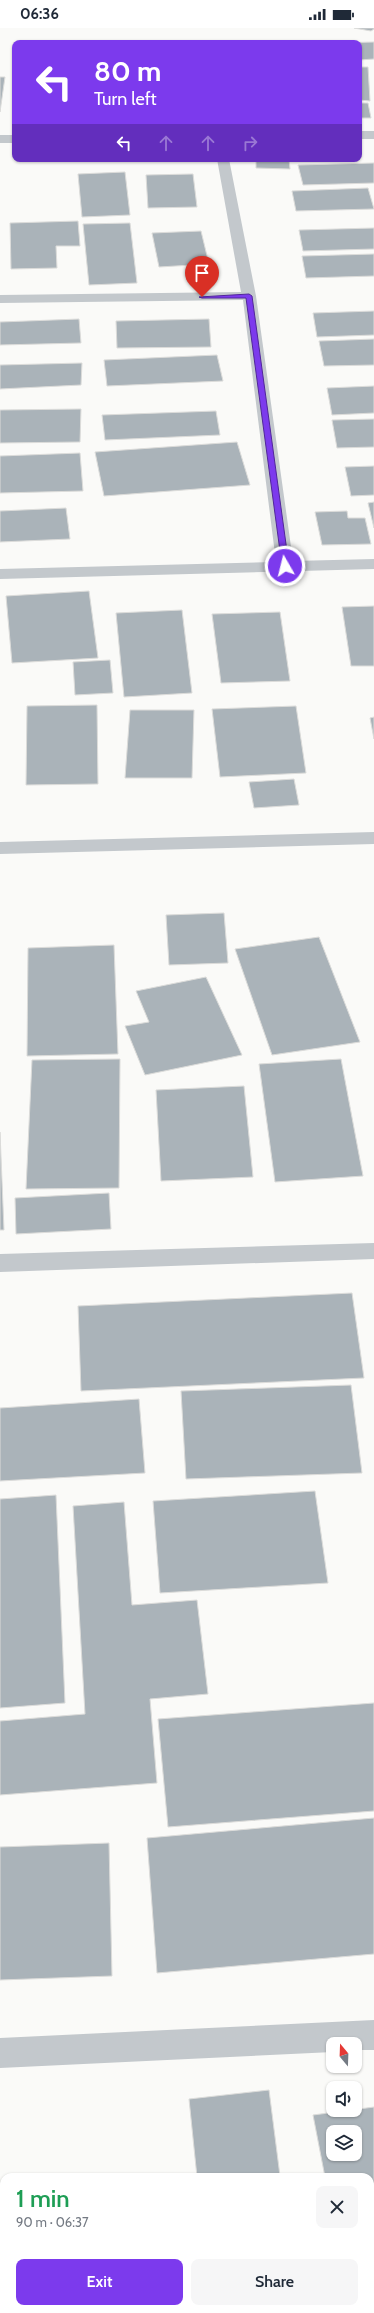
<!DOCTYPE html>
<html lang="en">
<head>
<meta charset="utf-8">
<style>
  body { margin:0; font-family:Cabin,sans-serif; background:#f6f6f7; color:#1f2937; height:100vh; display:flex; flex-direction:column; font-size:15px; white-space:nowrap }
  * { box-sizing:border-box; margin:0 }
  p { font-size:13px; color:#747a83 }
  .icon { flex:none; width:22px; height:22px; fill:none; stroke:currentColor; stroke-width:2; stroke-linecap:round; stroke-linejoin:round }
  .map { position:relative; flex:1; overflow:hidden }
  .details { position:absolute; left:0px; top:2145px; width:374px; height:140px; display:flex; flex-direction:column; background:#fff; border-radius:12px 12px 0 0; box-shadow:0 1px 3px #0004 }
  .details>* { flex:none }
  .banner { position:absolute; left:12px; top:12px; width:350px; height:122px; border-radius:8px; box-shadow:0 1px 3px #0004; background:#7c3aed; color:#fff; overflow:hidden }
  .needle { width:26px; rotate:341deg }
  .fabs { position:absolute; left:326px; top:2009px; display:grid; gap:8px }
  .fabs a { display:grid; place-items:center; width:36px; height:36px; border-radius:8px; background:#fff; box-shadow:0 1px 3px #0004; font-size:20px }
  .pin { position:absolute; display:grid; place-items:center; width:34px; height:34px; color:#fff; margin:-41px -17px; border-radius:50% 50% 50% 0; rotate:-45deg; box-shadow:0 0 4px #0007 }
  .pin .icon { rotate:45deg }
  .me { position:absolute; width:44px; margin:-22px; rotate:352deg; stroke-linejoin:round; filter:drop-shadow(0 0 3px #0008) }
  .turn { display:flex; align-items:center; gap:14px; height:84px; padding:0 16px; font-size:18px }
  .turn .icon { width:52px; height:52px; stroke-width:2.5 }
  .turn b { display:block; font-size:28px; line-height:34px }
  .lanes { display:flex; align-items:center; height:38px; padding:0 16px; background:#0003; justify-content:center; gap:20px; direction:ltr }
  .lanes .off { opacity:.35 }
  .round { display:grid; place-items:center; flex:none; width:42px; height:42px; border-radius:8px; background:#f6f6f7 }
  .head { display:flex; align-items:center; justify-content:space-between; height:68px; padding:0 16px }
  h1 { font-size:24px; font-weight:600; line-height:30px; color:#1e9e55 }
  .action { display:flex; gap:8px; margin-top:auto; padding:8px 16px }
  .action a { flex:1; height:46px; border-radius:8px; background:#7c3aed; color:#fff; font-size:16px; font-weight:600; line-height:46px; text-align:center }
  .action a+a { background:#f6f6f7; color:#1f2937 }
  .status { display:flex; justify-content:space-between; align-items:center; height:28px; padding:0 20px; background:#fff; direction:ltr }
  .status svg { height:11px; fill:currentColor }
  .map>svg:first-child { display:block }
  .building { fill:#aab3b9; stroke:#dcdcda; fill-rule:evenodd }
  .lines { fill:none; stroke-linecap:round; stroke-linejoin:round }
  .minor { fill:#c3c8cc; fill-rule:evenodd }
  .route { fill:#7c3aed; stroke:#51269a }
</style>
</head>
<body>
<div class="status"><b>06:36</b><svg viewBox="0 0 49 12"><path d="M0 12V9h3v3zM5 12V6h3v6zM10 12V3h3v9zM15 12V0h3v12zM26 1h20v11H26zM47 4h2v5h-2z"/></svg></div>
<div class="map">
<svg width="374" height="2285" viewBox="0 0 374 2285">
  <rect width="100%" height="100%" fill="#fafaf8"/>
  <path class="building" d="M354,0H374V1L371,3Z
    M374,14V31L359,32V15H335Z
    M359,39H368L370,73L359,72Z
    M0,49H5L0,84Z
    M359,75H368L371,90H359Z
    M256,131H289L290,141L256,140Z
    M374,135V155L303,157L298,137Z
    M125,144L130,187L82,189L78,146Z
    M193,146L197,179L148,180L146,147Z
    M368,160L374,181L296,183L292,163Z
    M78,193L80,218H56L57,240L11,241L10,195Z
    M130,195L137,255L89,257L83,196Z
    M374,200V221L303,223L299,202Z
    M201,203L209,236L159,239L152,205Z
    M374,226V248L306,250L302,228Z
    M374,283V307L317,309L313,285Z
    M79,291L81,315L0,317V294Z
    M209,291L211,319L117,320L116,293Z
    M374,311V337L324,338L319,313Z
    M217,327L223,353L107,358L104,332Z
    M82,335L81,357L0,361V337Z
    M374,358V385L332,387L327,360Z
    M81,381L80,414L0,415V382Z
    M216,383L220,407L105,412L102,387Z
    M374,391V419L337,420L332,392Z
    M237,414L250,457L104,468L95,424Z
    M80,425L83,463L0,465V428Z
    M374,438V467L351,468L345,439Z
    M374,474V500L368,475Z
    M66,480L70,511L0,514V483Z
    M347,483L348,490H365L371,516L322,517L315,484Z
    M89,563L98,630L12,635L6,568Z
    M374,578V638H351L342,579Z
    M182,582L192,665L124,669L116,585Z
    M280,584L290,653L221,655L212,586Z
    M110,632L113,665L75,667L73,634Z
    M97,677L98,756L26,757L27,678Z
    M296,678L306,745L220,749L212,681Z
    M130,682H194L192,750H125Z
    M374,689V711L370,690Z
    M294,751L299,777L254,780L249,754Z
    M224,885L228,935L169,937L166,887Z
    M319,909L360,1014L272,1027L235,921Z
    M114,917L118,1026L27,1028L28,920Z
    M206,949L242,1027L145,1047L125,998L149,994L136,963Z
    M120,1031L119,1160L26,1161L32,1032Z
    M341,1031L363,1148L275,1154L259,1036Z
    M244,1058L253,1149L161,1153L156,1062Z
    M0,1104L4,1202H0Z
    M109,1165L111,1201L16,1206L15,1170Z
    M352,1265L364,1350L81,1363L78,1278Z
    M351,1357L362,1445L186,1451L181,1363Z
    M139,1371L145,1445L0,1453V1380Z
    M315,1463L328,1555L160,1565L153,1473Z
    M56,1467L65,1675L0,1680V1471Z
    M124,1474L132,1577L197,1572L208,1666L150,1671L157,1755L0,1767V1693L85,1686L73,1478Z
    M374,1675V1783L168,1799L158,1691Z
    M374,1790V1926L157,1945L147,1810Z
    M109,1815L112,1948L0,1952V1819Z
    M269,2062L280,2148L197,2149L189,2071Z
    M374,2079V2285H349L348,2281H370V2149H325L313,2087ZM333,2104H355V2126H333Z
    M159,2281H303L304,2285H160Z"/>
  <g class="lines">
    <path class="minor" d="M359,103H374V111H359Z
      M0,107H15V115H0Z
      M217,131H229L256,268L293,533L374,531V541L0,551V541L276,534L243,272L0,275V267L241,264Z
      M374,804V816L0,826V814Z
      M374,1215V1231L0,1244V1226Z
      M374,1992V2022H355V2016H333V2024L0,2040V2010Z"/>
  </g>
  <path class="route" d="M249,266L252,268L289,538L285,540L282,538L246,270H202L199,269Z"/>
</svg>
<div class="fabs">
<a><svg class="needle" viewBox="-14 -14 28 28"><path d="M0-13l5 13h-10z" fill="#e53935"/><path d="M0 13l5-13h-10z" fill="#747a83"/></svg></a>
<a><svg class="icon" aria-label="sound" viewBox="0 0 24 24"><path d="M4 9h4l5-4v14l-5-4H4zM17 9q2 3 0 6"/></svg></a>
<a><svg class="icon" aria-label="layers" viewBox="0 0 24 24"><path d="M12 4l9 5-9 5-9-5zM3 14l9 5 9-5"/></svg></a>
</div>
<div class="pin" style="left:202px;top:269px;background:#d93025"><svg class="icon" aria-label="arrive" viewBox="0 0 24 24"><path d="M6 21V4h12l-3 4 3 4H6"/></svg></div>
<svg class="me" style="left:285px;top:538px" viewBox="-20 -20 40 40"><circle r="17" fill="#7c3aed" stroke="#fff" stroke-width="3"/><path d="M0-11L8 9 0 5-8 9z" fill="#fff"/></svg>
<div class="banner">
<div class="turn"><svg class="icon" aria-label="left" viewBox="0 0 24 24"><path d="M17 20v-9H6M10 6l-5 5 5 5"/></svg><div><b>80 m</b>Turn left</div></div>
<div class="lanes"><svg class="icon" aria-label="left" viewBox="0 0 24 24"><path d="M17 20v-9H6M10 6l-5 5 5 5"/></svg><svg class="icon off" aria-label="ahead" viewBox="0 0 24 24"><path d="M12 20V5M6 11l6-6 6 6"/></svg><svg class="icon off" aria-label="ahead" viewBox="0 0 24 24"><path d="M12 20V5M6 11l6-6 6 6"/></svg><svg class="icon off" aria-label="right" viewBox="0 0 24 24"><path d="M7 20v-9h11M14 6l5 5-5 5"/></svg></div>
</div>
<section class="details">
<div class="head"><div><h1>1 min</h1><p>90 m · 06:37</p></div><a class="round"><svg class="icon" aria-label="close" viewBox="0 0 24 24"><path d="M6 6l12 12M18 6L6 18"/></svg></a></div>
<div class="action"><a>Exit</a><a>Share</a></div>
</section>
</div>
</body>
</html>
